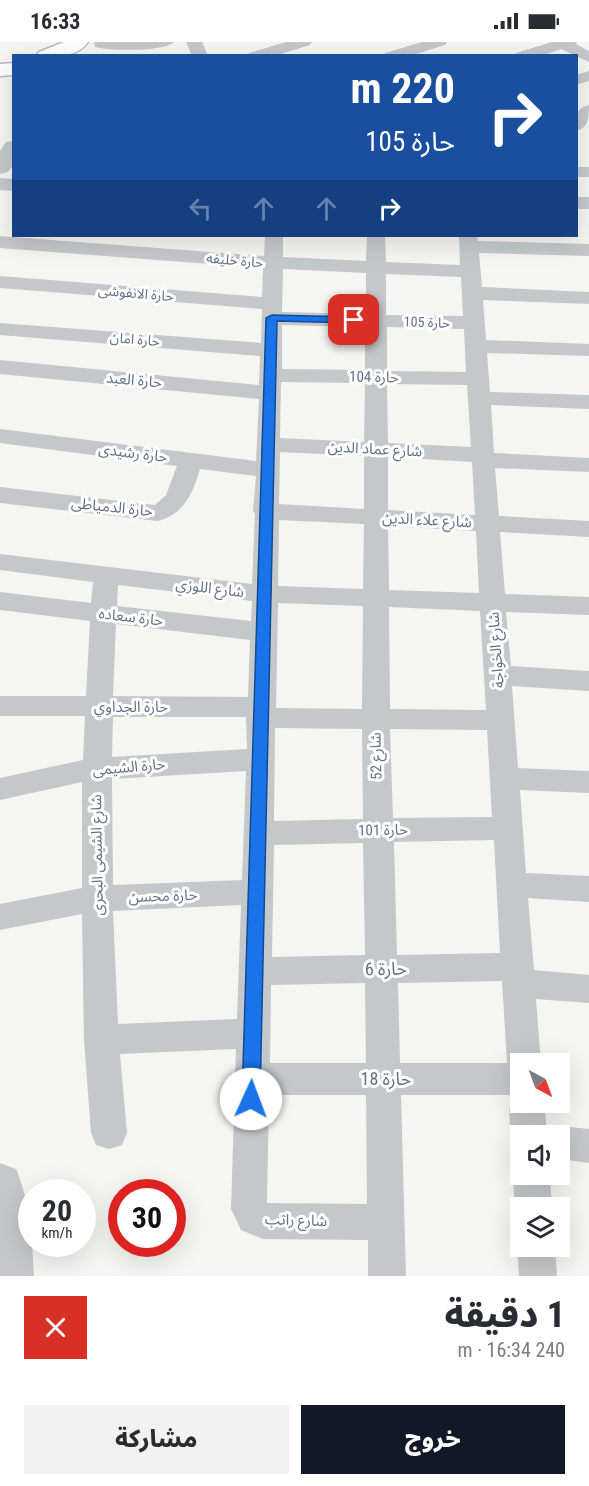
<!DOCTYPE html>
<html lang="ar">
<head>
<meta charset="utf-8">
<style>
  body { margin:0; font-family:"Roboto Condensed","Noto Sans Arabic",sans-serif; background:#f2f2f3; color:#2b2b33; direction:rtl; height:100vh; display:flex; flex-direction:column; font-size:22px; white-space:nowrap }
  * { box-sizing:border-box; margin:0 }
  p { font-size:20px; color:#7c7c81 }
  .icon { flex:none; width:33px; height:33px; fill:none; stroke:currentColor; stroke-width:2; stroke-linecap:round; stroke-linejoin:round }
  .map { position:relative; height:1234px; overflow:hidden; direction:ltr }
  .side { display:flex; flex-direction:column; background:#fff; flex:1 }
  .side>* { flex:none }
  .hud { position:absolute; left:12px; top:12px; width:566px; height:183px; border-radius:0px; box-shadow:0 6px 24px #0002; direction:rtl; background:#1a4fa0; color:#fff; overflow:hidden }
  .needle { width:39px; rotate:139deg }
  .controls { position:absolute; left:510px; top:1011px; display:grid; gap:12px }
  .controls a { display:grid; place-items:center; width:60px; height:60px; border-radius:0px; background:#fff; box-shadow:0 6px 24px #0002; font-size:30px }
  .speed { position:absolute; left:18px; top:1137px; display:flex; gap:12px; font-size:30px; font-weight:700; text-align:center }
  .speed>* { display:grid; place-content:center; width:78px; height:78px; border-radius:50%; background:#fff; box-shadow:0 6px 24px #0002; line-height:1 }
  .speed small { font-size:15px; font-weight:400 }
  .speed .limit { border:9px solid #d22; background:#fff; color:#111 }
  .pin { position:absolute; display:grid; place-items:center; width:51px; height:51px; color:#fff; margin:-26px; border-radius:12px; box-shadow:0 3px 9px #0006 }
  .me { position:absolute; width:66px; margin:-33px; rotate:2deg; stroke-linejoin:round; filter:drop-shadow(0 0 4px #0008) }
  .turn { display:flex; align-items:center; gap:21px; height:126px; padding:0 24px; font-size:27px }
  .turn .icon { width:78px; height:78px; stroke-width:2.5 }
  .turn b { display:block; font-size:42px; line-height:51px }
  .lanes { display:flex; align-items:center; height:57px; padding:0 24px; background:#0003; justify-content:center; gap:30px; direction:ltr }
  .lanes .off { opacity:.35 }
  .round { display:grid; place-items:center; flex:none; width:63px; height:63px; border-radius:0px; background:#f2f2f3 }
  .summary { display:flex; align-items:center; justify-content:space-between; height:102px; padding:0 24px }
  h1 { font-size:36px; font-weight:800; line-height:45px }
  .primary-button { display:flex; gap:12px; margin-top:auto; padding:12px 24px }
  .primary-button a { flex:1; height:69px; border-radius:0px; background:#111827; color:#fff; font-size:24px; font-weight:800; line-height:69px; text-align:center }
  .primary-button a+a { background:#f2f2f3; color:#2b2b33 }
  .status { display:flex; justify-content:space-between; align-items:center; height:42px; padding:0 30px; background:#fff; direction:ltr }
  .status svg { height:16px; fill:currentColor }
  .map>svg:first-child { display:block }
  .lines { fill:none; stroke-linecap:round; stroke-linejoin:round }
  .secondary-casing { stroke:#b6bbc0; stroke-width:3 }
  .minor { fill:#c4c8cb; fill-rule:evenodd }
  .tertiary { fill:#c4c8cb; fill-rule:evenodd }
  .secondary { fill:#fff; fill-rule:evenodd }
  .route { fill:#1a73e8; stroke:#114b97; stroke-width:1.5 }
  .labels { text-anchor:middle; stroke-width:6; stroke-linejoin:round; paint-order:stroke }
  .far-street-label { font-size:14px; fill:#627285; stroke:#fff }
  .street-label { font-size:15px; fill:#627285; stroke:#fff }
  .near-street-label { font-size:18px; fill:#627285; stroke:#fff }
</style>
</head>
<body>
<div class="status"><b>16:33</b><svg viewBox="0 0 49 12"><path d="M0 12V9h3v3zM5 12V6h3v6zM10 12V3h3v9zM15 12V0h3v12zM26 1h20v11H26zM47 4h2v5h-2z"/></svg></div>
<div class="map">
<svg width="589" height="1234" viewBox="0 0 589 1234">
  <rect width="100%" height="100%" fill="#f5f6f1"/>
  <g class="lines">
    <g class="secondary-casing">
      <path id="secondary" d="M64,0H88C76,17 54,14 36,14L39,10Z
        M14,21V33L0,34V22Z"/>
    </g>
    <path class="minor" d="M94,0H174C165,10 109,9 95,5Z
      M186,0H202L208,14H192Z
      M286,0H312L310,3L274,14H247L249,11Z
      M422,0H447L445,3L410,14H383L385,11Z
      M552,0H577L576,2L589,9V20L561,7L541,14H514L516,11Z
      M589,29V39L576,43V33Z
      M589,63C589,75 589,86 576,89C576,77 575,66 589,63Z
      M576,125H589V135H576Z
      M0,136L14,137V149L0,148Z
      M576,155H589V167H576Z
      M0,194L264,214L265,194H283V215L366,219L367,194H385L386,220L460,223L459,194H477L478,199L589,202V214L479,211L482,245L589,250V262L483,258L486,298L589,302V314L487,311L490,350L589,353V367L491,363L494,411L589,416V430L495,426L499,474L589,479V495L500,490L505,552L589,555V573L506,570L511,624L589,629V649L512,644L518,726L589,729V751L520,748L526,831L589,834V860L528,856L534,928L589,933V961L536,957L541,1022H520V1060H544L547,1091L560,1084L589,1087V1121L560,1117V1094H520V1107L516,1106C510,1091 506,1068 513,1053H401L406,1234H368V1198L263,1197L241,1188L231,1167L236,1007L120,1012L127,1091L122,1103L109,1107L96,1103L91,1091L84,998L82,872L0,888V862L82,846V740L0,758V736L83,718L85,674H0V654H86L90,579L0,568V550L91,561L93,540L0,528V512L252,542L255,472L253,469L256,434L200,427C193,451 184,472 158,479L0,461V445L155,463L166,453L177,424L0,401V387L256,419L259,357L0,332V318L259,343L260,314L0,293V281L261,301L262,267L0,246V234L262,255L263,226L0,206ZM283,227L366,231V272L282,270ZM386,232L461,235L463,274L386,273ZM282,283L365,285V328L282,327ZM387,285L464,287L466,330L387,329ZM281,340L365,341L364,400L280,396ZM387,342L467,343L471,405L388,401ZM280,410L364,414V467L279,462ZM388,415L472,420L475,473L388,468ZM279,478L364,482L363,547L278,544ZM388,484L476,489L479,551L389,548ZM118,543L252,559L251,579L117,564ZM278,561L363,564L362,667L276,666ZM389,565L480,569L486,668L390,667ZM116,582L250,598L248,655L113,654ZM113,675H246L247,707L112,715ZM275,686L362,687L363,777L274,779ZM390,687L487,688L492,775L393,776ZM246,729L242,838L113,843L112,737ZM494,798L500,911L397,913L394,800ZM363,801L365,913L272,915L274,803ZM241,863L237,977L118,982L113,869ZM502,939L507,1021H400L398,941ZM365,941L366,1021H270L271,943ZM269,1053H366L367,1162L267,1161Z
      M520,1119V1132H550L552,1166H520V1177C513,1161 510,1135 520,1119Z
      M520,1196V1204H555L557,1234H519L517,1204Z"/>
    <path class="tertiary" d="M14,99V122L8,130L0,132V109L6,100Z
      M0,1121L16,1127C31,1162 32,1197 34,1234H0Z"/>
    <use href="#secondary" class="secondary"/>
  </g>
  <path class="route" d="M272,273L354,275L359,278L354,281L277,279L260,1057L257,1063L251,1065L245,1063L242,1057L266,276Z"/>
  <g class="labels">
    <g class="far-street-label">
      <text transform="translate(235 218) rotate(5)" y="5">حارة خليفه</text>
      <text transform="translate(136 251) rotate(5)" y="5">حارة الانفوشى</text>
      <text transform="translate(427 280) rotate(2)" y="5">حارة 105</text>
      <text transform="translate(135 297) rotate(5)" y="5">حارة امان</text>
    </g>
    <g class="street-label">
      <text transform="translate(374 335) rotate(1)" y="5">حارة 104</text>
      <text transform="translate(134 338) rotate(5)" y="5">حارة العبد</text>
      <text transform="translate(375 407) rotate(3)" y="5">شارع عماد الدين</text>
      <text transform="translate(133 411) rotate(7)" y="5">حارة رشيدى</text>
      <text transform="translate(112 465) rotate(6)" y="5">حارة الدمياطى</text>
      <text transform="translate(427 478) rotate(3)" y="5">شارع علاء الدين</text>
      <text transform="translate(210 546) rotate(7)" y="5">شارع اللوزي</text>
      <text transform="translate(131 575) rotate(7)" y="5">حارة سعاده</text>
      <text transform="translate(496 608) rotate(-94)" y="5">شارع الخواجة</text>
      <text x="131" y="670">حارة الجداوي</text>
      <text transform="translate(376 714) rotate(-91)" y="5">شارع 52</text>
      <text transform="translate(129 725) rotate(-5)" y="5">حارة الشيمى</text>
      <text transform="translate(383 788) rotate(-1)" y="5">حارة 101</text>
      <text transform="translate(97 813) rotate(-91)" y="5">شارع الشيمى البحرى</text>
      <text transform="translate(163 854) rotate(-2)" y="5">حارة محسن</text>
      <text transform="translate(296 1178) rotate(2)" y="5">شارع راتب</text>
    </g>
    <g class="near-street-label">
      <text transform="translate(386 927) rotate(-1)" y="6">حارة 6</text>
      <text x="386" y="1043">حارة 18</text>
    </g>
  </g>
</svg>
<div class="controls">
<a><svg class="needle" viewBox="-14 -14 28 28"><path d="M0-13l5 13h-10z" fill="#e53935"/><path d="M0 13l5-13h-10z" fill="#7c7c81"/></svg></a>
<a><svg class="icon" aria-label="sound" viewBox="0 0 24 24"><path d="M4 9h4l5-4v14l-5-4H4zM17 9q2 3 0 6"/></svg></a>
<a><svg class="icon" aria-label="layers" viewBox="0 0 24 24"><path d="M12 4l9 5-9 5-9-5zM3 14l9 5 9-5"/></svg></a>
</div>
<div class="speed"><div>20<small>km/h</small></div><div class="limit">30</div></div>
<div class="pin" style="left:354px;top:278px;background:#d93025"><svg class="icon" aria-label="arrive" viewBox="0 0 24 24"><path d="M6 21V4h12l-3 4 3 4H6"/></svg></div>
<svg class="me" style="left:251px;top:1057px" viewBox="-20 -20 40 40"><circle r="19" fill="#fff"/><path d="M0-13L10 11 0 6-10 11z" fill="#1a73e8"/></svg>
<div class="hud">
<div class="turn"><svg class="icon" aria-label="right" viewBox="0 0 24 24"><path d="M7 20v-9h11M14 6l5 5-5 5"/></svg><div><b>220 m</b>حارة 105</div></div>
<div class="lanes"><svg class="icon off" aria-label="left" viewBox="0 0 24 24"><path d="M17 20v-9H6M10 6l-5 5 5 5"/></svg><svg class="icon off" aria-label="ahead" viewBox="0 0 24 24"><path d="M12 20V5M6 11l6-6 6 6"/></svg><svg class="icon off" aria-label="ahead" viewBox="0 0 24 24"><path d="M12 20V5M6 11l6-6 6 6"/></svg><svg class="icon" aria-label="right" viewBox="0 0 24 24"><path d="M7 20v-9h11M14 6l5 5-5 5"/></svg></div>
</div>
</div>
<section class="side">
<div class="summary"><div><h1>1 دقيقة</h1><p>240 m · 16:34</p></div><a class="round" style="background:#d93025;color:#fff"><svg class="icon" aria-label="close" viewBox="0 0 24 24"><path d="M6 6l12 12M18 6L6 18"/></svg></a></div>
<div class="primary-button"><a>خروج</a><a>مشاركة</a></div>
</section>
</body>
</html>
